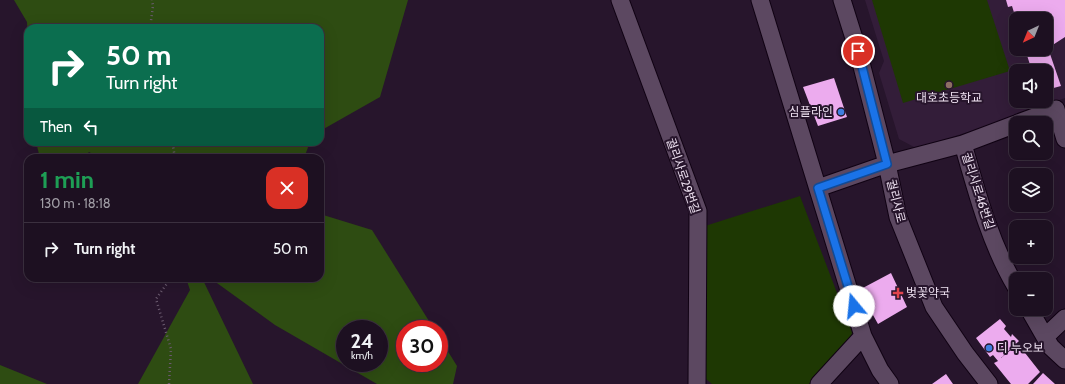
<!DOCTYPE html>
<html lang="en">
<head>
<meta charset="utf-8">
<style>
  body { margin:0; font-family:Cabin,"Noto Sans KR",sans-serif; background:#2a1e2e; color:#f1f3f6; height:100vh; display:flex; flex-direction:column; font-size:15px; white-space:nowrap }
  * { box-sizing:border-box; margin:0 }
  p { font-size:13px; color:#a09da5 }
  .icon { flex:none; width:22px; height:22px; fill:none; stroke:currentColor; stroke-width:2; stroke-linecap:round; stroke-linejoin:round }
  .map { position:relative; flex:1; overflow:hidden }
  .side { position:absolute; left:24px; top:154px; width:300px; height:128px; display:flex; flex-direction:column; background:#1d1021; border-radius:12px; box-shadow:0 4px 16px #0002,0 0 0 1px #3b303f }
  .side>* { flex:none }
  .top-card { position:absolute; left:24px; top:24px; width:300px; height:122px; border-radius:12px; box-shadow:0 4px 16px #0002,0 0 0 1px #3b303f; background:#0b6e4f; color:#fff; overflow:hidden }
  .needle { width:26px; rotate:223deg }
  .buttons { position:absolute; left:1009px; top:12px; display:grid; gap:8px }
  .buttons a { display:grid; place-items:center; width:44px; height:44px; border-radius:8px; background:#1d1021; box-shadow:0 4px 16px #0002,0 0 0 1px #3b303f; font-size:20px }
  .speed { position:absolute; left:336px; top:320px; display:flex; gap:8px; font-size:20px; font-weight:700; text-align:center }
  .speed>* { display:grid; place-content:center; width:52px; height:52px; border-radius:50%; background:#1d1021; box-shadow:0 4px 16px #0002,0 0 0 1px #3b303f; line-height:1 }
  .speed small { font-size:10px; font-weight:400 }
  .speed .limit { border:6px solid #d22; background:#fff; color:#111 }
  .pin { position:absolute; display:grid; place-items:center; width:34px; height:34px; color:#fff; margin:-17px; border:2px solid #fff; border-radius:50%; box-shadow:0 1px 4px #0007 }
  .me { position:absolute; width:44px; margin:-22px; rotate:343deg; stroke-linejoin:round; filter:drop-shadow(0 0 3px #0008) }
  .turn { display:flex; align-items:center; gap:14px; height:84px; padding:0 16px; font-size:18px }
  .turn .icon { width:52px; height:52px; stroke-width:2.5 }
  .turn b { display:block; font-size:28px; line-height:34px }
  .then { display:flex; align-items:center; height:38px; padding:0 16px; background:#0003; gap:8px; font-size:15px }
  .round { display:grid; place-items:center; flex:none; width:42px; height:42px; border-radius:12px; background:#2a1e2e }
  .headline { display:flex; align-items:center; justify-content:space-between; height:68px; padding:0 16px }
  h1 { font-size:24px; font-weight:700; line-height:30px; color:#1e9e55 }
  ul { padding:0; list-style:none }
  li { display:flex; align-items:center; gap:12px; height:52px; padding:0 16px; border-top:1px solid #3b303f }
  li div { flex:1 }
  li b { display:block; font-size:15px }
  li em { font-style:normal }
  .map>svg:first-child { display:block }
  .built { fill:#331d39; fill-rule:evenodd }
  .green { fill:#1e3803 }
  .forest { fill:#2e4c12; fill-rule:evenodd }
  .building { fill:#ecabee }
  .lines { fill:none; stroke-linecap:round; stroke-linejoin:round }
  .minor-casing { stroke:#100213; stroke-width:19 }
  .path { stroke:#6b5b6f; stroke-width:2.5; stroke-dasharray:1 3; stroke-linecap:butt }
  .minor { stroke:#5c4861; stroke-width:17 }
  .route-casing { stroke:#114b97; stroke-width:10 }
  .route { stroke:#1a73e8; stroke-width:7 }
  .education-dot { fill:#8d6e63; stroke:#27152c; stroke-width:1.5 }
  .shop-dot { fill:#3f7fe0; stroke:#27152c; stroke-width:1.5 }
  .health-dot { fill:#e0444e; stroke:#27152c; stroke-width:1.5 }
  .labels { text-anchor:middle; stroke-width:4; stroke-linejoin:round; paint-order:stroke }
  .poi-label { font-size:12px; fill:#ebdeee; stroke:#27152c; text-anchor:start }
  .street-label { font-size:12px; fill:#ebdeee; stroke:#27152c }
</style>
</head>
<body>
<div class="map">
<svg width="1065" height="384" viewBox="0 0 1065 384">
  <rect width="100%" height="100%" fill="#27152c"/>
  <path class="built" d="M865,0H1065V98L968,132L916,148L899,139L879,73L884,61ZM1016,19H1046V49H1016ZM1016,71H1046V101H1016Z"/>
  <path class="green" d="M872,0H987L1010,71L903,103Z
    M800,196L852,332L851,339L809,384H712L706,379L704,371L705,226Z"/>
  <path class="forest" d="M14,0H408L380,97L320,131V28H28V44L27,22Z
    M36,142H310L304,158H100L89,152L83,158H40Z
    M320,214L372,230L434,329H405V363H439V337L457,366L453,384H377L275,325L210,278H320ZM345,329H379V363H345Z
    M186,278H202L253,384H138L190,290Z
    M0,365L47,384H0Z"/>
  <path class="building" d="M1006,0H1065V37L1048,48L1061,86L1046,90V71H1032L1025,49H1046V19H1016L1012,6L1008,7Z
    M834,78L847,117L818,126L803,87Z
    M891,273L907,307L878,324L859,290Z
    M1000,319L1006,326L1004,329L1011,337L1012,334L1019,341L1001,358L1018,344L1040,372L1028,384H1011L994,363L998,361L993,355L990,357L976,338Z
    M1043,373L1055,384H1033Z
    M946,374L953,384H932Z"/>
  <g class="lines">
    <g class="minor-casing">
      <path id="minor" d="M620,0L698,211L697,384
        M760,0L863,336
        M842,0L858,51L887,164L898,217L934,307L965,353L989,384
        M1018,123L1056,109L1065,139
        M963,144L1016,124
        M818,188L887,164L963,144C977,193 990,243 1016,287
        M1029,309L1045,337L1065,318
        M1045,337L1051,347L1065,360
        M819,384L863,336L880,370L890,384"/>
    </g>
    <path class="path" d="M150,28L153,6L152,0
      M168,142L173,146L175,158
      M169,384L171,349L156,299L171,278"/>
    <use href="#minor" class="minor"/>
  </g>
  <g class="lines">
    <g class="route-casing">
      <path id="route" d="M854,306L818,188L887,164L858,51"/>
    </g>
    <use href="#route" class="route"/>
  </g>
  <circle class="education-dot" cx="949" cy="85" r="4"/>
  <g class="shop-dot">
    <circle cx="841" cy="112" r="4"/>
    <circle cx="989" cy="348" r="4"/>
  </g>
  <path class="health-dot" d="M896 287h4v4h4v4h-4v4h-4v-4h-4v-4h4z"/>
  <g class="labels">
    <g class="poi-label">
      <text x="949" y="102" text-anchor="middle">대호초등학교</text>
      <text x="833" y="116" text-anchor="end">심플라인</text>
      <text x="906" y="297">벚꽃약국</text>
      <text x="997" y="352">디 누오보</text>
    </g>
    <g class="street-label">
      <text transform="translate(683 176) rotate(71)" y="4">궐리사로29번길</text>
      <text transform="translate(978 191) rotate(72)" y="4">궐리사로46번길</text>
      <text transform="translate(896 201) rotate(76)" y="4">궐리사로</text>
    </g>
  </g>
</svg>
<div class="buttons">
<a><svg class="needle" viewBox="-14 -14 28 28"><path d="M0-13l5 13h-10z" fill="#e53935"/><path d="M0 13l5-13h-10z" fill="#a09da5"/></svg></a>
<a><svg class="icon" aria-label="sound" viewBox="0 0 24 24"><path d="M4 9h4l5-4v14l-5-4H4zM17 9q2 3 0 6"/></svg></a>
<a><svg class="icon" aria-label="search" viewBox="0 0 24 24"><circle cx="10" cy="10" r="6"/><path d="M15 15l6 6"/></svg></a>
<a><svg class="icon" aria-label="layers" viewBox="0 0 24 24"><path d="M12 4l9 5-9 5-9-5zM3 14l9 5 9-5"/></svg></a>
<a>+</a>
<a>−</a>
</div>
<div class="speed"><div>24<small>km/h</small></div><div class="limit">30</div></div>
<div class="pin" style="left:858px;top:51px;background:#d93025"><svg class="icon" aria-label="arrive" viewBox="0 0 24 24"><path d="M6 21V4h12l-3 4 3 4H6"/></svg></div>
<svg class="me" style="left:854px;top:306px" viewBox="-20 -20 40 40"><circle r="19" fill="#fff"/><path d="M0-13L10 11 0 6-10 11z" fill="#1a73e8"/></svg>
<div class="top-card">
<div class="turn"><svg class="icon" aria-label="right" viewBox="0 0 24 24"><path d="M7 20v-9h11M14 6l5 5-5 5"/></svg><div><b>50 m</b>Turn right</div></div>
<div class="then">Then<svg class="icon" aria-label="left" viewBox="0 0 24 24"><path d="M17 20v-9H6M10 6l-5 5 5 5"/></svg></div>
</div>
<section class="side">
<div class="headline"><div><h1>1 min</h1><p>130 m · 18:18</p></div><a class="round" style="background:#d93025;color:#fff"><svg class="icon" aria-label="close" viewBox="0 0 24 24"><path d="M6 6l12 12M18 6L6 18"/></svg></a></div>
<ul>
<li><svg class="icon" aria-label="right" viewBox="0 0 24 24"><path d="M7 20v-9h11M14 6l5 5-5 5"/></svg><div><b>Turn right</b></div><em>50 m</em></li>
</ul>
</section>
</div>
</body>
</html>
